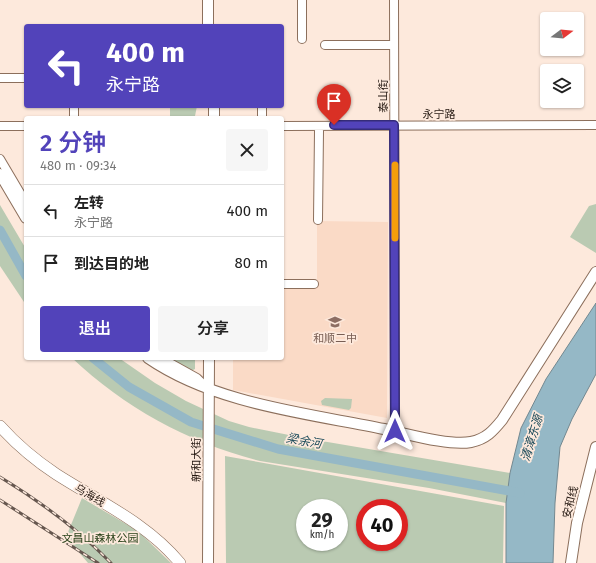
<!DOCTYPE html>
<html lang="zh">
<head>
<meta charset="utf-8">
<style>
  body { margin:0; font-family:"Fira Sans","Noto Sans SC",sans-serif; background:#f6f6f6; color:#222; height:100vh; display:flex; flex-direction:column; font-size:15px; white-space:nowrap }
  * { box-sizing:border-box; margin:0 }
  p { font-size:13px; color:#767676 }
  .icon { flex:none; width:22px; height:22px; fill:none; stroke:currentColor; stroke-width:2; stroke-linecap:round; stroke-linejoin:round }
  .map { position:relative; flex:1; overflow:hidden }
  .panel { position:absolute; left:24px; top:116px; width:260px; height:244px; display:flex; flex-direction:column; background:#fff; border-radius:4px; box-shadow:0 1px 3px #0004 }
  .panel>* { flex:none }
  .guide { position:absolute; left:24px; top:24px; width:260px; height:84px; border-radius:4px; box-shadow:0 1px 3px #0004; background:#5243ba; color:#fff; overflow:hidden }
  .needle { width:26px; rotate:74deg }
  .tools { position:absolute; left:540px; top:12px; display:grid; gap:8px }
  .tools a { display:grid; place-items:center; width:44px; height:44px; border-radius:4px; background:#fff; box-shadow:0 1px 3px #0004; font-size:20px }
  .speed { position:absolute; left:296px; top:499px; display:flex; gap:8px; font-size:20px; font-weight:700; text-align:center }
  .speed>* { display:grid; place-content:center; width:52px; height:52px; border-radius:50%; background:#fff; box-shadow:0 1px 3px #0004; line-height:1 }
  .speed small { font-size:10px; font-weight:400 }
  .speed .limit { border:6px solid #d22; background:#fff; color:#111 }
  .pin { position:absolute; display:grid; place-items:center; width:34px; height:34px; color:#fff; margin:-41px -17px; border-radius:50% 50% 50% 0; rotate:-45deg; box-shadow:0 0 4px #0007 }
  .pin .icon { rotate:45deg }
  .me { position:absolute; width:44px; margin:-22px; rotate:0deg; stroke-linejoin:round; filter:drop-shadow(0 0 3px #0008) }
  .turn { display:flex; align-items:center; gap:14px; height:84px; padding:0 16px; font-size:18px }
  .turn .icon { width:52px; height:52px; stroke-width:2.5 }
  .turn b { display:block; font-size:28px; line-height:34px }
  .round { display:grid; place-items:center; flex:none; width:42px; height:42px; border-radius:4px; background:#f6f6f6 }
  .overview { display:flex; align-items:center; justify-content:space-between; height:68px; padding:0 16px }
  h1 { font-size:24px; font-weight:600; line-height:30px; color:#5243ba }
  .primary-button { display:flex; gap:8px; margin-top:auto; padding:8px 16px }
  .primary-button a { flex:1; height:46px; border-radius:4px; background:#5243ba; color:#fff; font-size:16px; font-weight:600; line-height:46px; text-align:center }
  .primary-button a+a { background:#f6f6f6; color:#222 }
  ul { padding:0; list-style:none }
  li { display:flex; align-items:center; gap:12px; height:52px; padding:0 16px; border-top:1px solid #e0e0e0 }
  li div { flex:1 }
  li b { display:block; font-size:15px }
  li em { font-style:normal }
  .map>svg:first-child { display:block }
  .built { fill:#fadac6 }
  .green { fill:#bacab2; fill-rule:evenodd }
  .water { fill:#95b8c6; stroke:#738890 }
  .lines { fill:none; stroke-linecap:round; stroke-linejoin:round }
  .river { stroke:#95b8c6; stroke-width:9 }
  .minor-casing { stroke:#8c6f5c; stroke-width:10 }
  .major-casing { stroke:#8c6f5c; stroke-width:12 }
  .highway-casing { stroke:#8c6f5c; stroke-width:12 }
  .minor { stroke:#fff; stroke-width:8 }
  .major { stroke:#fff; stroke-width:10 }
  .highway { stroke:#fff; stroke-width:11 }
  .rail-casing { stroke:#66574f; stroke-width:3 }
  .rail { stroke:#fde9dc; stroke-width:1.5; stroke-dasharray:4.5; stroke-linecap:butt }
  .route-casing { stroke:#352c79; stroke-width:10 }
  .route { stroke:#5243ba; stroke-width:7 }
  .slow { stroke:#f59e0b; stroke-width:7 }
  .labels { text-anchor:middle; stroke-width:3.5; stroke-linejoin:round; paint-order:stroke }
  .street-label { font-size:11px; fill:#241811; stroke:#fde9dc }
  .education-label { font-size:11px; fill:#785e54; stroke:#fde9dc }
  .park-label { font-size:11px; fill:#284119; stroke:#fde9dc }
  .water-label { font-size:12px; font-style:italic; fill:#184858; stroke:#fde9dc }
</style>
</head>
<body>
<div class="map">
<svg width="596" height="563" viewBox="0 0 596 563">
  <rect width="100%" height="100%" fill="#fde9dc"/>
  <path class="built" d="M317,221L388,222L387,418L233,390V358H282V286H317Z"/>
  <path class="green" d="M170,106H197L195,116L170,117Z
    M596,204V253L570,237L589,206Z
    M0,205L26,249V305L0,266Z
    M72,358H119L155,383L186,401L229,421L249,427L304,438L510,473L506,503L429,488L260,461C189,443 125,408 72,358Z
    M167,358H195V369L191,371Z
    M325,398L352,399L351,408L349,410L322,405L321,401Z
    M225,456L504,506L503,563H226ZM305,508H339V542H305ZM365,508H399V542H365Z
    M82,498L138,531L171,563H88L66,537Z"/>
  <path class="water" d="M596,303V374L572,419L560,447L555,503L553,563H506V503L510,473L521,428L546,379Z"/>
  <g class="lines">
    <path class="river" d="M0,230L26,276
      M93,358L129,387L191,422L278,449L520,493"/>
    <g class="minor-casing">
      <path id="minor" d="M302,0V39
        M394,0L395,431
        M325,45H394
        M0,78H26
        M74,106V118
        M262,118V106
        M0,126H26
        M282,126L596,125
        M0,159L26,203
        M318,220L319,131
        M282,284H314
        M161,358L197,378L205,386"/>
    </g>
    <g class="major-casing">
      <path id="major" d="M208,0V26
        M214,106V118
        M0,174L26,218
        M148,358C215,404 306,413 384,429C408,434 449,446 471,442C486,439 493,431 502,420L596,272
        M208,563L209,358
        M571,563L577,523L596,447"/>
    </g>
    <g class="highway-casing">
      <path id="highway" d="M0,426C16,444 35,460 56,474C98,501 147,523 180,563"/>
    </g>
    <use href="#minor" class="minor"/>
    <use href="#major" class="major"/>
    <use href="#highway" class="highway"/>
    <g class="rail-casing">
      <path id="rail" d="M0,477C41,502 78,529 111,563
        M0,500L98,563"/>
    </g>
    <use href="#rail" class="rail"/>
  </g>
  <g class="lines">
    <g class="route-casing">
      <path id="route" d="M334,125H394L395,431"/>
    </g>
    <use href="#route" class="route"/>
    <path class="slow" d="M395,165V238"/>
  </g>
  <defs>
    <g id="school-bare" transform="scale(1.08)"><path d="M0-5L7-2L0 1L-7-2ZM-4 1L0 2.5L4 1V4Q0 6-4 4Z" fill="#8d6e63" stroke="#fde9dc" stroke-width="2.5" paint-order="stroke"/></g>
  </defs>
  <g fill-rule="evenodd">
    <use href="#school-bare" x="335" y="322"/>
  </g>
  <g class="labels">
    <g class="street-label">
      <text transform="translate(383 96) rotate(-90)" y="4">泰山街</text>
      <text x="439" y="118">永宁路</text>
      <text transform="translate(196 460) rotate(-90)" y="4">新和大街</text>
      <text transform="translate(90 495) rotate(31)" y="4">乌海线</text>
      <text transform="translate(570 502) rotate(-76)" y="4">安和线</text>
    </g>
    <g class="education-label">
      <text x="335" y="342">和顺二中</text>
    </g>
    <g class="park-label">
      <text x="100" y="542">文昌山森林公园</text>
    </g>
    <g class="water-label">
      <text transform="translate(532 438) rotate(-73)" y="4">清漳东源</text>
      <text transform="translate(304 441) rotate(10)" y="4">梁余河</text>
    </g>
  </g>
</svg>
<div class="tools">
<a><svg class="needle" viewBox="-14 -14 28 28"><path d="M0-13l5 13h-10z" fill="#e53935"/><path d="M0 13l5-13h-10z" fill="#767676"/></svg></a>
<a><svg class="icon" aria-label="layers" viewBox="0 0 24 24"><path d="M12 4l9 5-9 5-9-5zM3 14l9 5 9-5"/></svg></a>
</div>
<div class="speed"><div>29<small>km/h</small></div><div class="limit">40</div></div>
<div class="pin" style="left:334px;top:125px;background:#d93025"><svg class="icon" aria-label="arrive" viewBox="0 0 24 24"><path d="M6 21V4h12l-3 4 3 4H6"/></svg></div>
<svg class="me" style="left:395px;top:431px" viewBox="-20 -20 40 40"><path d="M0-17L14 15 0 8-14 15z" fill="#5243ba" stroke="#fff" stroke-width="4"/></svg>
<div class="guide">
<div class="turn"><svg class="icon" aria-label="left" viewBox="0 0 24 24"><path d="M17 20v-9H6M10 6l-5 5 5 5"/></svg><div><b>400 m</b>永宁路</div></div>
</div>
<section class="panel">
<div class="overview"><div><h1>2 分钟</h1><p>480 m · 09:34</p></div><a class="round"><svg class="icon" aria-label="close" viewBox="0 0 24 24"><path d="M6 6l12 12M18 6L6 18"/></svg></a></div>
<ul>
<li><svg class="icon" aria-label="left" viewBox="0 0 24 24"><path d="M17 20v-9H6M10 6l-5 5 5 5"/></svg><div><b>左转</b><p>永宁路</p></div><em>400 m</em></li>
<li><svg class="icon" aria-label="arrive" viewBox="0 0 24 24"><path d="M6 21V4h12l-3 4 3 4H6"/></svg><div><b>到达目的地</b></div><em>80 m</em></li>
</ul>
<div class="primary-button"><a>退出</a><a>分享</a></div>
</section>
</div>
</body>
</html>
